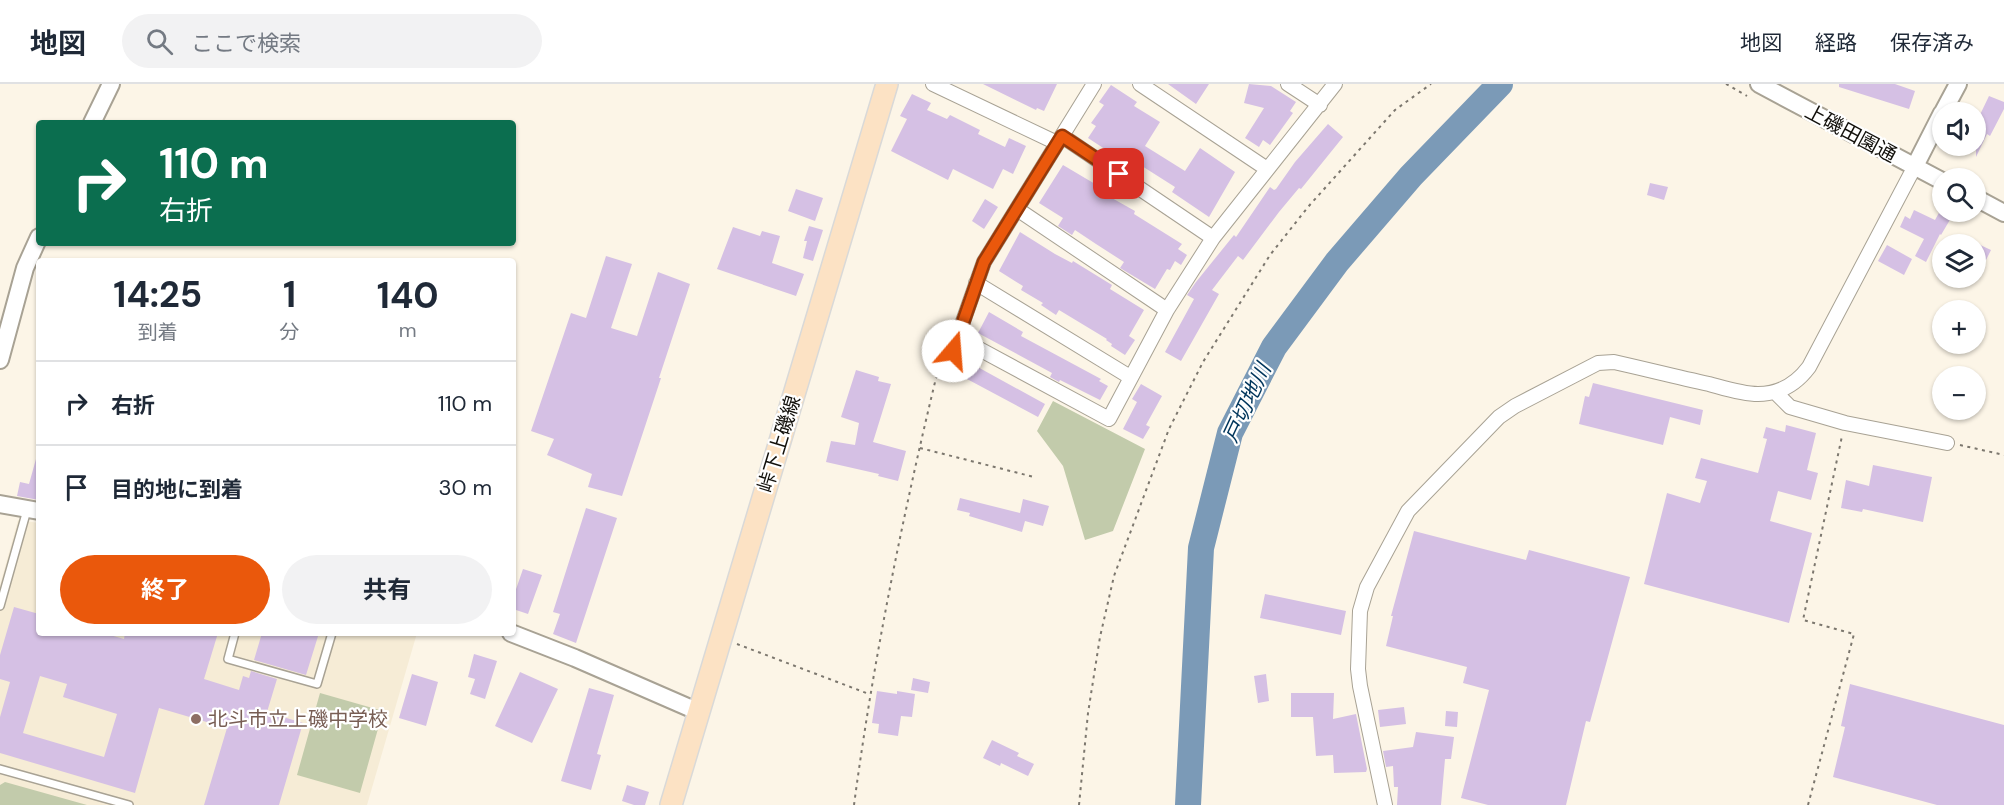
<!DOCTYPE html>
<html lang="ja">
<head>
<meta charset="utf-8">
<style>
  body { margin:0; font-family:"DM Sans","Noto Sans JP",sans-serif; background:#f2f2f3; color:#1f2937; height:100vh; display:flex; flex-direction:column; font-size:22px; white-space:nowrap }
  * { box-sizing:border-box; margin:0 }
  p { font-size:20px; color:#747a83 }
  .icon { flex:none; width:33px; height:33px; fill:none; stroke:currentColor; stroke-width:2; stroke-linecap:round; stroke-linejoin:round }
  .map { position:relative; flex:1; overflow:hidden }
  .panel { position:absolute; left:36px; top:174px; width:480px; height:378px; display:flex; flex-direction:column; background:#fff; border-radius:6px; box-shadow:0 2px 4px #0004 }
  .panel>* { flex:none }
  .hud { position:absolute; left:36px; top:36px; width:480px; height:126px; border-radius:6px; box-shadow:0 2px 4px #0004; background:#0b6e4f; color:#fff; overflow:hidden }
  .tools { position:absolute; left:1932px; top:18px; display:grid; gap:12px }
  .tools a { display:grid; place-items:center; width:54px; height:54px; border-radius:50%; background:#fff; box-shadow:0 2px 4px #0004; font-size:30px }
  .pin { position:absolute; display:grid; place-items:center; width:51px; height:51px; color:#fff; margin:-26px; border-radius:12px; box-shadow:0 3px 9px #0006 }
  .me { position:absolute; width:66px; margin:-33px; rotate:18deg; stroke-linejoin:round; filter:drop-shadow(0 0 4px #0008) }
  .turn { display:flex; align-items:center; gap:21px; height:126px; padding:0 24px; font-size:27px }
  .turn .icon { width:78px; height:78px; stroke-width:2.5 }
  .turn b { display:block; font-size:42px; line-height:51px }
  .eta { display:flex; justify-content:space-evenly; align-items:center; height:102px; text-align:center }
  .eta b { font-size:36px; font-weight:700; line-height:42px }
  .action { display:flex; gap:12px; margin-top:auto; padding:12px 24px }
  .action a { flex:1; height:69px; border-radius:36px; background:#ea580c; color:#fff; font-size:24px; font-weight:700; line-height:69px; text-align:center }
  .action a+a { background:#f2f2f3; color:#1f2937 }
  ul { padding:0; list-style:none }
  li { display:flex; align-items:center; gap:18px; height:84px; padding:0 24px; border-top:2px solid #e0e1e3 }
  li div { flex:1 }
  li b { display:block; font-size:22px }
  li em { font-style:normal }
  header { display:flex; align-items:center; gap:36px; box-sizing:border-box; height:84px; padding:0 30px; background:#fff; border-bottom:2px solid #e0e1e3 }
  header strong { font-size:28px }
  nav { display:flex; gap:33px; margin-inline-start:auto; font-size:21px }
  .search { width:420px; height:54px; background:#f2f2f3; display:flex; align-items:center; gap:15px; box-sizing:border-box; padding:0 21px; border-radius:33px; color:#747a83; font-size:22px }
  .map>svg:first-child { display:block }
  .built { fill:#f6ecd6 }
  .green { fill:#c2cbab }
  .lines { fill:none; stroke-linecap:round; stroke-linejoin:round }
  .river { stroke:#7b9ab7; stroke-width:26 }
  .building { fill:#d5c0e4; fill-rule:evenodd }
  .service-casing { stroke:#a8a294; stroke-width:10 }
  .minor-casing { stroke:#a8a294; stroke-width:16 }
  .tertiary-casing { stroke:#a8a294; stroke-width:20 }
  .primary-casing { stroke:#d9d9d8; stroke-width:24 }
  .path { stroke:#7c776e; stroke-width:2; stroke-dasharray:3 4.5; stroke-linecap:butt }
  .service { stroke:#fff; stroke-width:7 }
  .minor { stroke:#fff; stroke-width:14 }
  .tertiary { stroke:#fff; stroke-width:16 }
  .primary { stroke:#fce2c4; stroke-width:21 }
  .route-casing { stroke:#983908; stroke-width:15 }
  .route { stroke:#ea580c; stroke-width:10 }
  .education-dot { fill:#8d6e63; stroke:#fff; stroke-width:2 }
  .labels { text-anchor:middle; stroke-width:4.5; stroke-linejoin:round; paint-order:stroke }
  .street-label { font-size:20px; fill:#110f0a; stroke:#fff }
  .education-label { font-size:20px; fill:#785e54; stroke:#fff; text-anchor:start }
  .water-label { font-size:21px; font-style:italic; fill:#00355b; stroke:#fff }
</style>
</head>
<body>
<header>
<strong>地図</strong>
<div class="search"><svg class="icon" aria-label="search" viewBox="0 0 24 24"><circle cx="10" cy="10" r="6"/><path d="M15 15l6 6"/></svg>ここで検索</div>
<nav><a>地図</a><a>経路</a><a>保存済み</a></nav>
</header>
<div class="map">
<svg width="2004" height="721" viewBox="0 0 2004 721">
  <rect width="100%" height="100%" fill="#fcf5e7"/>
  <path class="built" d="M18,436L39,439V549H417L367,721H0V501Z"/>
  <path class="green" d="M1053,317L1145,365L1113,447L1085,456L1063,382L1037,347Z
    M320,609L383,627L360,709L297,691Z
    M5,698L87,721H0V701Z"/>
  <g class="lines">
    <path class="river" d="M1188,721L1201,464L1230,349L1274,263L1337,178L1411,92L1500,0"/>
  </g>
  <path class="building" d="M983,0H1057L1044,27L1037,24L1036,26Z
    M1168,0H1209L1196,20Z
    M1249,0L1271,2L1296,18L1290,27L1293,29L1270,61L1263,56L1259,63L1245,54L1264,24L1244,19Z
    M1839,0H1895L1915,7L1909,25L1839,3Z
    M1111,1L1137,18L1134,22L1160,38L1145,62L1185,87L1200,64L1235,88L1209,133L1172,108L1175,103L1123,70L1120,75L1088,54L1096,42L1091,39L1104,21L1099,18Z
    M912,10L931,19L927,26L947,35L950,31L980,46L978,50L1005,63L1009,54L1026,62L1013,90L1003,85L993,105L953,85L948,96L891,67L907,35L900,32Z
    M1989,12L2004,18V25L1990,52L1987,50L1976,73V39Z
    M1328,40L1343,53L1301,105L1299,104L1279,128L1243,176L1238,172L1212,206L1219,210L1181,277L1165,268L1194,215L1187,211L1196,198L1234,151L1236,153L1270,103L1274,106L1276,105L1295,78Z
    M1063,81L1112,110L1110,113L1135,127L1134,130L1182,160L1178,165L1187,171L1181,181L1175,177L1170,186L1167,185L1155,205L1120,184L1124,178L1096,160L1075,146L1072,151L1058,142L1063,134L1039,119Z
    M1650,99L1668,103L1664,116L1647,111Z
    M796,105L823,114L815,137L788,127Z
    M985,115L998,123L984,145L972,137Z
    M1914,126L1935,136L1940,127L1951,134L1941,151L1940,150L1926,178L1915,172L1924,155L1900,143L1905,132L1910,135Z
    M809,142L823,146L813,177L803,174L807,157H804Z
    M733,143L760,152L762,147L780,152L772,179L804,190L796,212L717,185Z
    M1020,148L1055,170L1072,179L1073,177L1112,201L1110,205L1144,226L1129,252L1135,256L1125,271L1111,262L1112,260L1106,256L1107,255L1059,226L1056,231L1041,221L1043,219L1021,206L1023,202L999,187Z
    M1976,159L1991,166L1976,196Z
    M1887,161L1912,175L1904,191L1878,177Z
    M606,172L632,180L611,244L637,252L658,188L690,200L659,294H661L622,412L588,403L592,390L547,371L554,355L531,347L571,229L586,234Z
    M989,228L1023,248L1021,252L1101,295L1099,297L1108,302L1100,316L1060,296L1059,298L1050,293L1052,289L978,249Z
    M974,281L1045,320L1038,333L967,295Z
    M856,286L879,293L878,297L891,300L873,358L906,367L898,397L878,392L879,390L826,378L831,357L855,361L859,339L841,333Z
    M1593,299L1703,326L1700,341L1670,333L1663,361L1579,340L1585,312L1589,313Z
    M1141,300L1162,312L1146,341L1150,343L1143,355L1123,345L1137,318L1132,315Z
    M1786,341L1816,349L1807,386L1818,389L1811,416L1778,407L1770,437L1812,449L1789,539L1644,500L1667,409L1700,419L1707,397L1695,394L1701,374L1758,389L1767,355L1763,354L1766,343L1785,348Z
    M36,375H39V416L17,412L20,398L29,400Z
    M1873,381L1932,393L1923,438L1863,425L1862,428L1841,424L1846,396L1869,402Z
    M960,414L1020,429L1023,415L1049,422L1043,442L1025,437L1022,448L969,432L970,429L957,426Z
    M586,424L617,434L576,559L553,550L560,530L553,528Z
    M1414,447L1526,476L1529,466L1630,493L1590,638L1586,637L1566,721H1488L1461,714L1489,606L1463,599L1467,583L1386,562L1393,532H1391Z
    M523,485L542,491L528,530L513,525V514Z
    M1265,510L1346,527L1341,551L1260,534Z
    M14,523L39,530V549H103L124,555L125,549H218L204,595L239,606L243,592L249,594L251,587L277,595L267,628L303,639L279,721H204L227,644L159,624L135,709L0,669V633L10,598L0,595V571ZM40,592L67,600L63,613L117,630L104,673L23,649Z
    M262,549H319L306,591L254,576Z
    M474,570L497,577L485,615L470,610L475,595L468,593Z
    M520,588L558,605L532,659L495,642Z
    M412,590L438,598L426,642L399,634Z
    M1266,590L1269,617L1258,619L1254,592Z
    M913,594L930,598L928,609L911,606Z
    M1850,600L2004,641V721H1937L1833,693L1845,643L1841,642Z
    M589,604L614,611L597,670L601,671L591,706L561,697Z
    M877,607L897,610V607L915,610L912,633L901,632L898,652L878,649L879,640L872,639Z
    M1291,609H1334L1333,635L1356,630L1367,685L1366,688L1334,689L1333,671L1316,672L1313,633H1291Z
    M1404,623L1406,640L1380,643L1378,626Z
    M1446,627L1458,628L1457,643L1445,642Z
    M1416,648L1454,653L1451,675H1445L1441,721H1397L1398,703H1394L1393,682L1386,683L1383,667L1413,663Z
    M992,656L1019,669L1017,672L1034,680L1028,692L1001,679L1000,682L983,674Z
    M627,701L649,708L645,721H634L622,717Z"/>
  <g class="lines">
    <g class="service-casing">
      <path id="service" d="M0,522L27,426
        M235,549L228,575L317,600L332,549
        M0,685L129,721"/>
    </g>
    <g class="minor-casing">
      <path id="minor" d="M933,0L1057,59
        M1140,0L1267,85
        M1288,0L1320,21
        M1062,52L1213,154
        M1017,125L1167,226
        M976,199L1130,293
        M957,253L1109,335L1167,226L1213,154L1335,0
        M948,280L984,178L1094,0
        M1775,308L1790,323L1845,339L1947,359
        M1385,721L1360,602L1358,585L1360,527L1367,503L1408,427L1499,333L1515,322L1598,279L1614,278C1645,285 1677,293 1709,300C1724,304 1742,310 1758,310C1780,310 1797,299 1809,283L1915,82"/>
    </g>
    <g class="tertiary-casing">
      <path id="tertiary" d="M1759,0L1942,97
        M1943,28L1958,0
        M92,39L111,0
        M1915,82L1942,29
        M1976,114L2004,129
        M0,276L25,184L39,153
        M0,420L39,427
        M511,549L575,574L699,628"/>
    </g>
    <g class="primary-casing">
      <path id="primary" d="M671,721L887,0"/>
    </g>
    <path class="path" d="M1726,0L1747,12
      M1960,361L2004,371
      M920,364L1034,393
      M737,560L869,610
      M854,721C873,578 902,435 936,294L939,291
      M1079,721L1088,629L1100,553L1114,492L1169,345L1203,278L1270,171L1308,123L1395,26L1431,0
      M1808,721L1854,550L1803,536L1842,352"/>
    <use href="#service" class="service"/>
    <use href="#minor" class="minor"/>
    <use href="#tertiary" class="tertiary"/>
    <use href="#primary" class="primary"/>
  </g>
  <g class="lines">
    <g class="route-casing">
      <path id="route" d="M953,267L984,178L1062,52L1119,90"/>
    </g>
    <use href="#route" class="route"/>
  </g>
  <circle class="education-dot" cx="196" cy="635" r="6"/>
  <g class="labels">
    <g class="street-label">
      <text transform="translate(1851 49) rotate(28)" y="7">上磯田園通</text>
      <text transform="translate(779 360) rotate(-73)" y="7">峠下上磯線</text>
    </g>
    <g class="education-label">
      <text x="208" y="642">北斗市立上磯中学校</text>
    </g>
    <g class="water-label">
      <text transform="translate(1247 319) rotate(-65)" y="7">戸切地川</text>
    </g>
  </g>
</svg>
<div class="tools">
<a><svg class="icon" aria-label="sound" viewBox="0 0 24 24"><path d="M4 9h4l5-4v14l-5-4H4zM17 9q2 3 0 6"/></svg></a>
<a><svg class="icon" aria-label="search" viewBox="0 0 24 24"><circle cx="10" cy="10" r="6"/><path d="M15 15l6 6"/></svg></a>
<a><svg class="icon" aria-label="layers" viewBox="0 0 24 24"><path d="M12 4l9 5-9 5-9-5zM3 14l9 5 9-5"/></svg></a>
<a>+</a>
<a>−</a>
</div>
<div class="pin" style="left:1119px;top:90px;background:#d93025"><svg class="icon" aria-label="arrive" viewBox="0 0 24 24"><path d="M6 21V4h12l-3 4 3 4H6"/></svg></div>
<svg class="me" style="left:953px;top:267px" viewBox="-20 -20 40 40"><circle r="19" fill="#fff"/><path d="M0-13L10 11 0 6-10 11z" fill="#ea580c"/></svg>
<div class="hud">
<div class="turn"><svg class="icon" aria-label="right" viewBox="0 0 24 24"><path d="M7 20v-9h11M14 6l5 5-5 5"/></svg><div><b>110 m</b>右折</div></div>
</div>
<section class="panel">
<div class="eta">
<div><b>14:25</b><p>到着</p></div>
<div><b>1</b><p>分</p></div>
<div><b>140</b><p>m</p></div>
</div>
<ul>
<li><svg class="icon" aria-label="right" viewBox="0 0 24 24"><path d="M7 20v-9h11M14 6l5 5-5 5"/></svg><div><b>右折</b></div><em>110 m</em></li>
<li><svg class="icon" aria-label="arrive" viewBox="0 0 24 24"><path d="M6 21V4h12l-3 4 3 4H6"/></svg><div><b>目的地に到着</b></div><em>30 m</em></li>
</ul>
<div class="action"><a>終了</a><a>共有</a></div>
</section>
</div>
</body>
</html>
